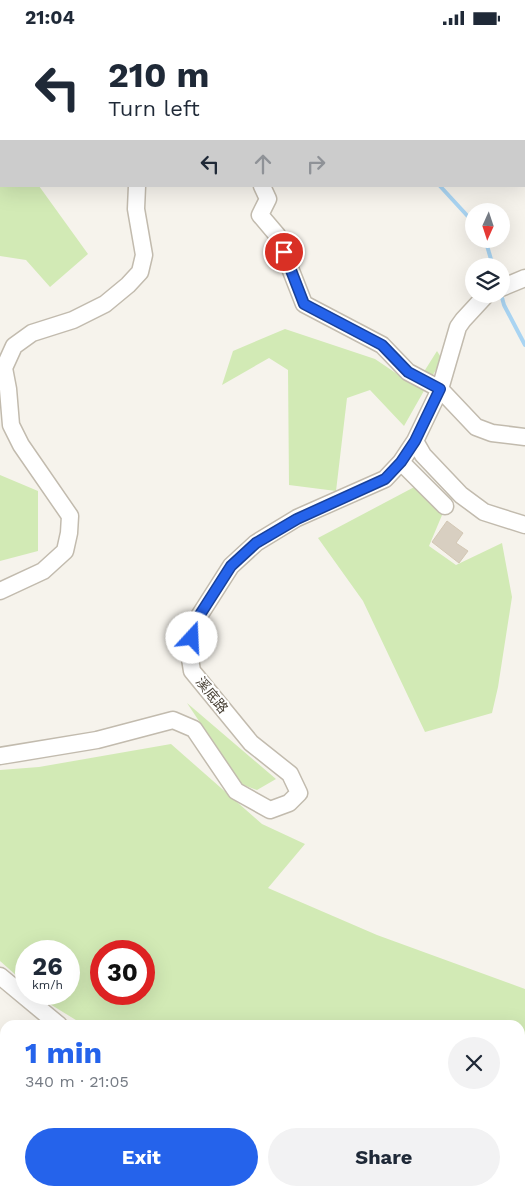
<!DOCTYPE html>
<html lang="en">
<head>
<meta charset="utf-8">
<style>
  body { margin:0; font-family:"Work Sans","Noto Sans TC",sans-serif; background:#f2f2f3; color:#1f2937; height:100vh; display:flex; flex-direction:column; font-size:19px; white-space:nowrap }
  * { box-sizing:border-box; margin:0 }
  p { font-size:16px; color:#747a83 }
  .icon { flex:none; width:28px; height:28px; fill:none; stroke:currentColor; stroke-width:2; stroke-linecap:round; stroke-linejoin:round }
  .map { position:relative; flex:1; overflow:hidden }
  .panel { position:absolute; left:0px; top:985px; width:525px; height:176px; display:flex; flex-direction:column; background:#fff; border-radius:15px 15px 0 0; box-shadow:0 5px 20px #0002 }
  .panel>* { flex:none }
  .banner { position:absolute; left:0px; top:0px; width:525px; height:152px; box-shadow:0 5px 20px #0002; background:#fff; color:#1f2937; overflow:hidden }
  .needle { width:32px; rotate:183deg }
  .buttons { position:absolute; left:465px; top:168px; display:grid; gap:10px }
  .buttons a { display:grid; place-items:center; width:45px; height:45px; border-radius:50%; background:#fff; box-shadow:0 5px 20px #0002; font-size:25px }
  .speed { position:absolute; left:15px; top:905px; display:flex; gap:10px; font-size:25px; font-weight:700; text-align:center }
  .speed>* { display:grid; place-content:center; width:65px; height:65px; border-radius:50%; background:#fff; box-shadow:0 5px 20px #0002; line-height:1 }
  .speed small { font-size:12px; font-weight:400 }
  .speed .limit { border:8px solid #d22; background:#fff; color:#111 }
  .pin { position:absolute; display:grid; place-items:center; width:42px; height:42px; color:#fff; margin:-21px; border:2px solid #fff; border-radius:50%; box-shadow:0 1px 5px #0007 }
  .me { position:absolute; width:55px; margin:-28px; rotate:20deg; stroke-linejoin:round; filter:drop-shadow(0 0 4px #0008) }
  .turn { display:flex; align-items:center; gap:18px; height:105px; padding:0 25px; font-size:22px }
  .turn .icon { width:65px; height:65px; stroke-width:2.5 }
  .turn b { display:block; font-size:35px; line-height:42px }
  .lanes { display:flex; align-items:center; height:48px; padding:0 25px; background:#0003; justify-content:center; gap:25px; direction:ltr }
  .lanes .off { opacity:.35 }
  .round { display:grid; place-items:center; flex:none; width:52px; height:52px; border-radius:26px; background:#f2f2f3 }
  .headline { display:flex; align-items:center; justify-content:space-between; height:85px; padding:0 25px }
  h1 { font-size:30px; font-weight:700; line-height:38px; color:#2563eb }
  .primary-button { display:flex; gap:10px; margin-top:auto; padding:10px 25px }
  .primary-button a { flex:1; height:58px; border-radius:30px; background:#2563eb; color:#fff; font-size:20px; font-weight:700; line-height:58px; text-align:center }
  .primary-button a+a { background:#f2f2f3; color:#1f2937 }
  .status { display:flex; justify-content:space-between; align-items:center; height:35px; padding:0 25px; background:#fff; direction:ltr }
  .status svg { height:14px; fill:currentColor }
  .map>svg:first-child { display:block }
  .green { fill:#d2eab5; fill-rule:evenodd }
  .lines { fill:none; stroke-linecap:round; stroke-linejoin:round }
  .stream { stroke:#a9d4f2; stroke-width:4 }
  .building { fill:#d8cfc1; stroke:#d3c7b4 }
  .minor-casing { stroke:#c2bbae; stroke-width:19 }
  .minor { stroke:#fff; stroke-width:16 }
  .route-casing { stroke:#184099; stroke-width:12 }
  .route { stroke:#2563eb; stroke-width:9 }
  .labels { text-anchor:middle; stroke-width:4; stroke-linejoin:round; paint-order:stroke }
  .street-label { font-size:14px; fill:#4b4439; stroke:#fff }
</style>
</head>
<body>
<div class="status"><b>21:04</b><svg viewBox="0 0 49 12"><path d="M0 12V9h3v3zM5 12V6h3v6zM10 12V3h3v9zM15 12V0h3v12zM26 1h20v11H26zM47 4h2v5h-2z"/></svg></div>
<div class="map">
<svg width="525" height="1161" viewBox="0 0 525 1161">
  <rect width="100%" height="100%" fill="#f6f3ec"/>
  <path class="green" d="M0,30L1,31V151H39L88,219L50,252L26,225L0,221Z
    M285,294L375,324L415,351L437,316L442,324L404,391L370,355L347,363L336,456L289,450L288,335L269,323L222,350L233,316Z
    M0,440L38,456V516L0,526Z
    M420,449L445,473L429,511L456,530L502,508L512,562L498,652L492,678L425,697L363,566L318,503Z
    M187,668L276,744L257,755L241,749Z
    M171,709L262,789L305,809L268,853L377,900L525,954V1161H261L259,1156H520V990H84L45,966L38,959H69V916H26V949L0,926V735L39,732ZM101,916H144V959H101Z
    M41,1156H197L201,1161H42Z"/>
  <g class="lines">
    <path class="stream" d="M274,0L275,1
      M440,151L474,188
      M485,204L493,231
      M501,259L504,270L525,310"/>
  </g>
  <path class="building" d="M447,486L463,498L456,508L468,516L459,528L432,507Z"/>
  <g class="lines">
    <g class="minor-casing">
      <path id="minor" d="M63,0V1
        M219,0V1
        M442,0V1
        M524,79L525,80
        M262,151L268,164L260,180L277,200L304,269L382,310L408,337L440,354L476,392L492,398L525,402
        M501,253L525,243
        M415,406L423,420L461,460L484,477L525,490
        M401,427L445,471
        M0,556L43,536L65,516L69,498L70,481L21,410L11,390L8,354L4,333L14,311L32,298L73,285L105,269L128,250L140,237L144,220L136,174L137,151
        M0,721L97,705L173,685L194,694L236,756L270,775L289,768L299,758L290,739L251,708L192,636L189,617L194,589L231,531L256,508L297,483L385,444L401,427L415,406L440,354L458,292L463,285L487,259
        M0,941L59,990
        M0,1057L5,1052
        M239,1156L241,1161"/>
    </g>
    <use href="#minor" class="minor"/>
  </g>
  <g class="lines">
    <g class="route-casing">
      <path id="route" d="M192,603L194,589L231,531L256,508L297,484L385,444L401,427L415,406L440,354L408,337L382,310L304,269L284,217"/>
    </g>
    <use href="#route" class="route"/>
  </g>
  <g class="labels">
    <g class="street-label">
      <text transform="translate(212 660) rotate(51)" y="5">溪底路</text>
    </g>
  </g>
</svg>
<div class="buttons">
<a><svg class="needle" viewBox="-14 -14 28 28"><path d="M0-13l5 13h-10z" fill="#e53935"/><path d="M0 13l5-13h-10z" fill="#747a83"/></svg></a>
<a><svg class="icon" aria-label="layers" viewBox="0 0 24 24"><path d="M12 4l9 5-9 5-9-5zM3 14l9 5 9-5"/></svg></a>
</div>
<div class="speed"><div>26<small>km/h</small></div><div class="limit">30</div></div>
<div class="pin" style="left:284px;top:217px;background:#d93025"><svg class="icon" aria-label="arrive" viewBox="0 0 24 24"><path d="M6 21V4h12l-3 4 3 4H6"/></svg></div>
<svg class="me" style="left:192px;top:603px" viewBox="-20 -20 40 40"><circle r="19" fill="#fff"/><path d="M0-13L10 11 0 6-10 11z" fill="#2563eb"/></svg>
<div class="banner">
<div class="turn"><svg class="icon" aria-label="left" viewBox="0 0 24 24"><path d="M17 20v-9H6M10 6l-5 5 5 5"/></svg><div><b>210 m</b>Turn left</div></div>
<div class="lanes"><svg class="icon" aria-label="left" viewBox="0 0 24 24"><path d="M17 20v-9H6M10 6l-5 5 5 5"/></svg><svg class="icon off" aria-label="ahead" viewBox="0 0 24 24"><path d="M12 20V5M6 11l6-6 6 6"/></svg><svg class="icon off" aria-label="right" viewBox="0 0 24 24"><path d="M7 20v-9h11M14 6l5 5-5 5"/></svg></div>
</div>
<section class="panel">
<div class="headline"><div><h1>1 min</h1><p>340 m · 21:05</p></div><a class="round"><svg class="icon" aria-label="close" viewBox="0 0 24 24"><path d="M6 6l12 12M18 6L6 18"/></svg></a></div>
<div class="primary-button"><a>Exit</a><a>Share</a></div>
</section>
</div>
</body>
</html>
